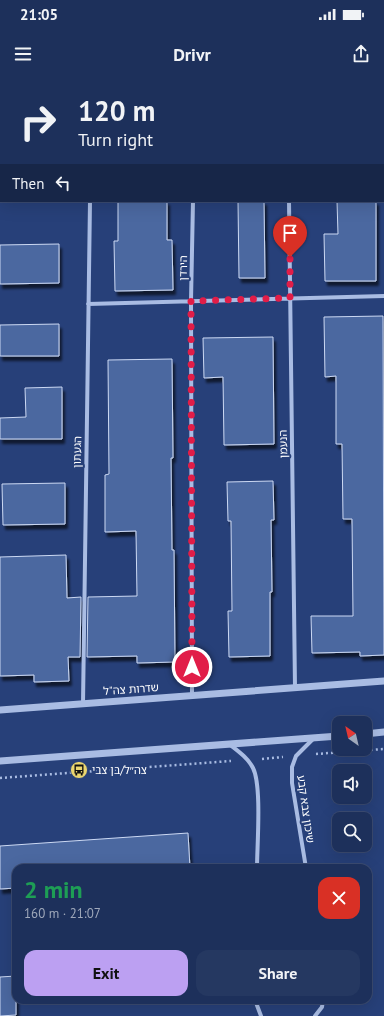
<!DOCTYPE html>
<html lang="en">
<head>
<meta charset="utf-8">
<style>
  body { margin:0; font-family:"PT Sans","Noto Sans Hebrew",sans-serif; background:#253861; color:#f1f3f6; height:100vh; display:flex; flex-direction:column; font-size:15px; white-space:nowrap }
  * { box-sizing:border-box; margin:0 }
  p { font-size:13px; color:#a0a9bb }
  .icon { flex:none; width:22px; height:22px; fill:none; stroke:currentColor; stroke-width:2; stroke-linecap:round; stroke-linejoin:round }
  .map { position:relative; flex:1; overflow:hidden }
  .sheet { position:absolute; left:12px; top:784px; width:360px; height:140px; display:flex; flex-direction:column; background:#1d305b; border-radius:12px; box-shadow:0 4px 16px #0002,0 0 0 1px #3b4b71 }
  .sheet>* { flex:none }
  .banner { position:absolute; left:0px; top:0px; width:384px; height:122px; box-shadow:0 4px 16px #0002,0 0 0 1px #3b4b71; background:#1d305b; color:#f1f3f6; overflow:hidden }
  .needle { width:26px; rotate:326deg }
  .tools { position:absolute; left:332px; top:636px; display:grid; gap:8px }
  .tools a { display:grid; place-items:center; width:40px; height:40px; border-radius:8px; background:#1d305b; box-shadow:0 4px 16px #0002,0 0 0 1px #3b4b71; font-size:20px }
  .pin { position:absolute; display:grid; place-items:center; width:34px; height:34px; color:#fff; margin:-41px -17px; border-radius:50% 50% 50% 0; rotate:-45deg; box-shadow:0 0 4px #0007 }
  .pin .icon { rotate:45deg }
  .me { position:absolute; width:44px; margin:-22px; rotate:0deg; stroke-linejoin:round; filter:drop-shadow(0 0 3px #0008) }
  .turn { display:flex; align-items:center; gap:14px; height:84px; padding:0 12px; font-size:18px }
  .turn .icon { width:52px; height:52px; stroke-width:2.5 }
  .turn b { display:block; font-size:28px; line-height:34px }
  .then { display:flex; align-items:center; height:38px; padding:0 12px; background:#0003; gap:8px; font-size:15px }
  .round { display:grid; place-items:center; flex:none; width:42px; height:42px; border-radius:12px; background:#253861 }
  .summary { display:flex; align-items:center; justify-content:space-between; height:68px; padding:0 12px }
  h1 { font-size:24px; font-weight:800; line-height:30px; color:#1e9e55 }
  .action { display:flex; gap:8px; margin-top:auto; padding:8px 12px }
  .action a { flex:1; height:46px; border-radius:12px; background:#bca0f2; color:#111; font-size:16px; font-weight:800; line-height:46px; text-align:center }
  .action a+a { background:#253861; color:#f1f3f6 }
  .status { display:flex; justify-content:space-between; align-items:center; height:28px; padding:0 20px; background:#1d305b; direction:ltr }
  .status svg { height:11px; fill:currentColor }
  header { display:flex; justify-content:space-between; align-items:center; height:52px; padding:0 12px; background:#1d305b; font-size:18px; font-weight:800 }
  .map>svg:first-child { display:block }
  .building { fill:#4b67a0; stroke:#ccd9f3; filter:url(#shadow) }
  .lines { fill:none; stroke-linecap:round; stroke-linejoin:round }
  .path { stroke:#a9bce3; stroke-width:2.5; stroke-dasharray:2 3; stroke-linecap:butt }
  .minor { stroke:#a9bce3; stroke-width:4 }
  .tertiary { stroke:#a9bce3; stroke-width:7 }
  .route { stroke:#e11d48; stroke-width:7; stroke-dasharray:0 12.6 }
  .labels { text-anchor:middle; stroke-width:4; stroke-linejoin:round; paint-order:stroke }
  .street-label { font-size:11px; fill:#fff; stroke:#274079 }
  .poi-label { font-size:11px; fill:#fff; stroke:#274079; text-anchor:start }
</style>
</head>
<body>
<div class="status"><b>21:05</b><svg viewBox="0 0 49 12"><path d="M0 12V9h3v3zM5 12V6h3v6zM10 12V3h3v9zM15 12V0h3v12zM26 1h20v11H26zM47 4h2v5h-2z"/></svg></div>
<header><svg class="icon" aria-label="menu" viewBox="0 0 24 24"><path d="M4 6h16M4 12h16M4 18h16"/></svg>Drivr<svg class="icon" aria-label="share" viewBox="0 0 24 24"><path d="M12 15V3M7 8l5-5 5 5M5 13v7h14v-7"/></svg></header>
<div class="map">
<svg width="384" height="936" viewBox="0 0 384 936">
  <defs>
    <filter id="shadow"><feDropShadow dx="2.5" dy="4.5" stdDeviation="1" flood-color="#0009"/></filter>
  </defs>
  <rect width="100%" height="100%" fill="#274079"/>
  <path class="building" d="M118,121H167V160H172L173,210L115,211L114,161H118Z
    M238,121H264L265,198H239Z
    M337,121H376V201H325L324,154H338Z
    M59,164V203L0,204V165Z
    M383,236L384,575L360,576V572L312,573L311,536H353L352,439H343L342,364H336V296L325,297L324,237Z
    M59,244V276H0V245Z
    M273,257L274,364L224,365L223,297L204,298L203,258Z
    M172,279L173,378H171L172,470H174L175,582L137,583V576L87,577L88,517L137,516L136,451L105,452V395L109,394L108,280Z
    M62,307V359H0V338L26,337L25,308Z
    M273,401L274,440H271L272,512H270V576L229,577L228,531H232L231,441H228L227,402Z
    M65,403V444L3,445L2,404Z
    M66,475L67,518L81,517L80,577H68L69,601L34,602V595L0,596V477Z
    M188,753L190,788H16V808L0,809V766Z
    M16,896V935L0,936V897Z"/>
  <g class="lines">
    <path class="path" d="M316,674L384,669
      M262,679L283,677
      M0,698L231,681"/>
    <path class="minor" d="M287,0V1
      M92,1V0
      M196,1V0
      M289,121L295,607
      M88,224L384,216
      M192,615L191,221L193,121
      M83,624L90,121
      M229,664C238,671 248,678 253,688C262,706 257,766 257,788
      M306,788L292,703V687L296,676L314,658
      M255,920L261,936
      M315,936L322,927L323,920"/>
    <path class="tertiary" d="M0,630L384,601
      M365,654L384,652
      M0,681L339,656"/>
  </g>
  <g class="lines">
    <path class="route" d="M192,587L191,221L290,218V177"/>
  </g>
  <defs>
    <g id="bus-disc" transform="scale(0.9)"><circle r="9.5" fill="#ebd66f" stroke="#274079"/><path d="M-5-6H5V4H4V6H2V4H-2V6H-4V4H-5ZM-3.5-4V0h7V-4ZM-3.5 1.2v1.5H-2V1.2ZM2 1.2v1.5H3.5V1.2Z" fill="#111"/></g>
  </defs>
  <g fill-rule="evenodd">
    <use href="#bus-disc" x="79" y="690"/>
  </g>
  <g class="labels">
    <g class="street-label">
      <text transform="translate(183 188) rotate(-89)" y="4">הירדן</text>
      <text transform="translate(283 364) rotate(-91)" y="4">הנעמן</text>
      <text transform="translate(77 372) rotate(-89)" y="4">הגעתון</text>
      <text transform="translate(131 609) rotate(-4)" y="4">שדרות צה"ל</text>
      <text transform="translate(306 729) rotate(82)" y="4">שיכון צבא קבע</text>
    </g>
    <g class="poi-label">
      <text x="92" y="694">צה״ל/בן צבי</text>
    </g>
  </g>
</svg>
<div class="tools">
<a><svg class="needle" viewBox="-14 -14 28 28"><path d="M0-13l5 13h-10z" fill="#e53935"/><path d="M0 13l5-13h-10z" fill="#a0a9bb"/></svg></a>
<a><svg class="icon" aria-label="sound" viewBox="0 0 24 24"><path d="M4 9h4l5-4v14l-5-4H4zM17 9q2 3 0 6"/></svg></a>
<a><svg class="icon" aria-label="search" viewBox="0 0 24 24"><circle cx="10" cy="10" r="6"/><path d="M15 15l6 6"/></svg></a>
</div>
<div class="pin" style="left:290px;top:177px;background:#d93025"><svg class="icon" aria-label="arrive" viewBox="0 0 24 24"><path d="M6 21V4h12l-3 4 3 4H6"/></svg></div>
<svg class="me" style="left:192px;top:587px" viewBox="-20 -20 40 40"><circle r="17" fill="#e11d48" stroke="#fff" stroke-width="3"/><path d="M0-11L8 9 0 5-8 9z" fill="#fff"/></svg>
<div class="banner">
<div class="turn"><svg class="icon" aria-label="right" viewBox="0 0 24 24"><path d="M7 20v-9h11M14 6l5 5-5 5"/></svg><div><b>120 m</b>Turn right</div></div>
<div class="then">Then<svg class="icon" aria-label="left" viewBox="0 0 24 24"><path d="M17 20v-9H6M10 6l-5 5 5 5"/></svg></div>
</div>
<section class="sheet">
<div class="summary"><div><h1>2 min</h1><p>160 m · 21:07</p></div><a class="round" style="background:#d93025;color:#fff"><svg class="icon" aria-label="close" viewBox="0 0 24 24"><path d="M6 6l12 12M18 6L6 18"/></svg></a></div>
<div class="action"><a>Exit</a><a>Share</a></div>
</section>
</div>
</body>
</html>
